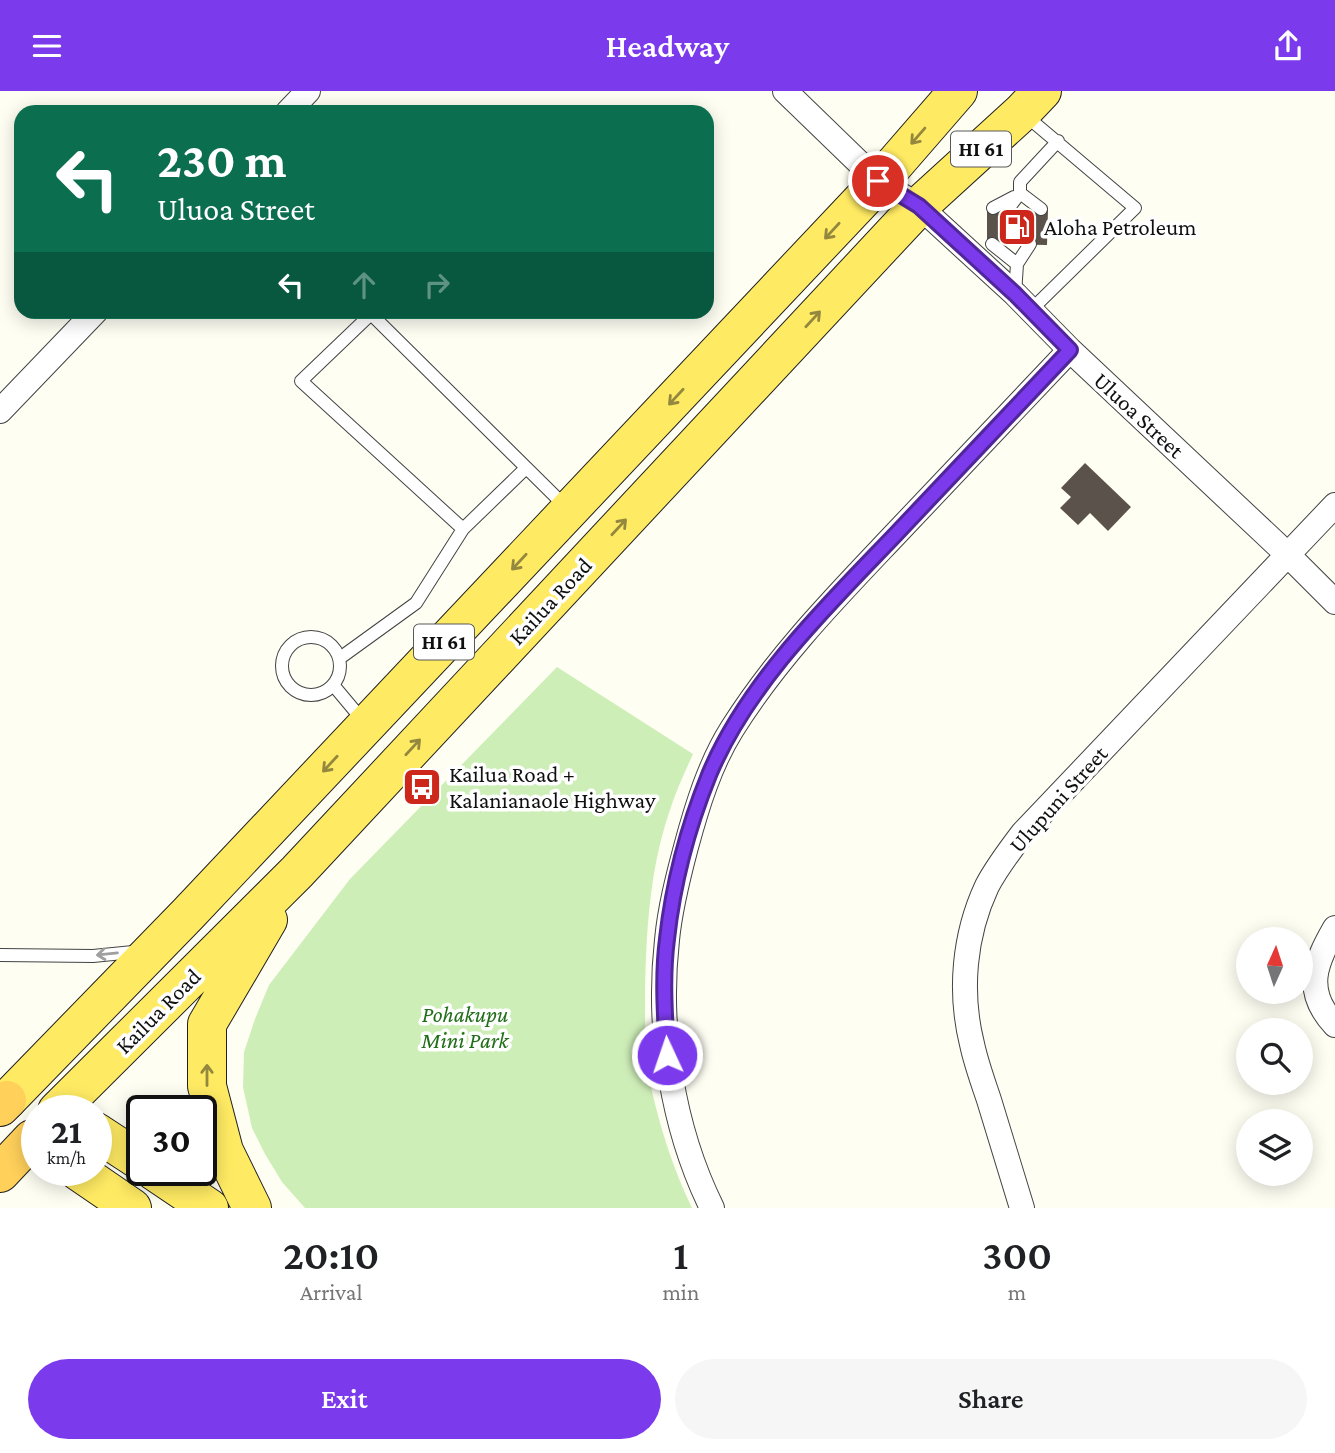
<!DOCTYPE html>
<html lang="en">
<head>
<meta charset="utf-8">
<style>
  body { margin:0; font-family:"Crimson Pro",serif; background:#f6f6f6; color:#202124; height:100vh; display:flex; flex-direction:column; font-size:26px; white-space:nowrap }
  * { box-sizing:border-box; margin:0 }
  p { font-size:23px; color:#757577 }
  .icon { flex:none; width:38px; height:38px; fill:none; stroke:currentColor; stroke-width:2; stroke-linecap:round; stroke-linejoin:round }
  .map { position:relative; height:1117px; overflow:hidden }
  .details { display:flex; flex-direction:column; background:#fff; flex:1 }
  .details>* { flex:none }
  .top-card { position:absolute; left:14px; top:14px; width:700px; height:214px; border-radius:21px; box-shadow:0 4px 18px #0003; background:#0b6e4f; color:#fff; overflow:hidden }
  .needle { width:46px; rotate:3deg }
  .buttons { position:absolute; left:1236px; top:836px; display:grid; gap:14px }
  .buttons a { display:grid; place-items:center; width:77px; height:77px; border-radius:50%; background:#fff; box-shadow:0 4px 18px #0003; font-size:35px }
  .speed { position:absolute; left:21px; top:1004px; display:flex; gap:14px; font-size:35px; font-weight:700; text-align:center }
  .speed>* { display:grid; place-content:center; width:91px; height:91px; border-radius:50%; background:#fff; box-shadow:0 4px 18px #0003; line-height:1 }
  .speed small { font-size:18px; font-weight:400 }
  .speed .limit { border:4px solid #111; border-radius:10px; background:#fff; color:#111 }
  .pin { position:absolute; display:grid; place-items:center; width:60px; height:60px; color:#fff; margin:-30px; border:4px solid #fff; border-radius:50%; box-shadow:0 2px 7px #0007 }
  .me { position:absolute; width:77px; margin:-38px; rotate:357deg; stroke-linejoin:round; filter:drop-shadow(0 0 5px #0008) }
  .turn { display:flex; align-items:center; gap:24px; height:147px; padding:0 28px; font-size:32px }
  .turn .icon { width:91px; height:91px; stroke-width:2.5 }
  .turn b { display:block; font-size:49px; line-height:60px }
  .lanes { display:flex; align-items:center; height:66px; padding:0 28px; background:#0003; justify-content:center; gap:35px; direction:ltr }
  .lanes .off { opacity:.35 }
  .eta { display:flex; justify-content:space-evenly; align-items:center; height:119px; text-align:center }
  .eta b { font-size:42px; font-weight:600; line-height:49px }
  .button { display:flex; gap:14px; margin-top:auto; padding:14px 28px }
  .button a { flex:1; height:80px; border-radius:42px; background:#7c3aed; color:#fff; font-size:28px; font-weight:600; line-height:80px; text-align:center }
  .button a+a { background:#f6f6f6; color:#202124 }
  header { display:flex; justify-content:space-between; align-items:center; height:91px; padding:0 28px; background:#7c3aed; color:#fff; font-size:32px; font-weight:600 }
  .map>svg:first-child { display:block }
  .green { fill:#ceeeb8 }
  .building { fill:#5a524b }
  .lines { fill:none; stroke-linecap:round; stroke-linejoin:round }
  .service-casing { stroke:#434343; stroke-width:14 }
  .minor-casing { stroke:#434343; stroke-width:26 }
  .primary-casing { stroke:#212121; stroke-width:40 }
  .trunk-casing { stroke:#212121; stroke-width:40 }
  .service { stroke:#fff; stroke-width:12 }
  .minor { stroke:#fff; stroke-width:24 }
  .primary { stroke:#ffeb63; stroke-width:38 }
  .trunk { stroke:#ffd05a; stroke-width:38 }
  .oneway { stroke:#93883e }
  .oneway2 { stroke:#9f9f9f }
  .route-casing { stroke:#51269a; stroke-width:18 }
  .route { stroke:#7c3aed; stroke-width:12 }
  .labels { text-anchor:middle; stroke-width:7; stroke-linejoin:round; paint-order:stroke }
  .shield { fill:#fff; stroke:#585858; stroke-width:2 }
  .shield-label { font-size:21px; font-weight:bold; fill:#101010 }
  .poi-label { font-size:23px; fill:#101010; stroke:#fff; text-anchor:start }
  .street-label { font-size:23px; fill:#101010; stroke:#fff }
  .park-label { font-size:23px; font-style:italic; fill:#216e19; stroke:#fff }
</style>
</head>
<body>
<header><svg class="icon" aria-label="menu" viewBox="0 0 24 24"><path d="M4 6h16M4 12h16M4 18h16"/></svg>Headway<svg class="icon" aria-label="share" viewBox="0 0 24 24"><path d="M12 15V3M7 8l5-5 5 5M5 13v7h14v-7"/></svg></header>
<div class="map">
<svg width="1335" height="1117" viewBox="0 0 1335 1117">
  <rect width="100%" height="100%" fill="#fffef3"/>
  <path class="green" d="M557,576L693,663C684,683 675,702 669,722C649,781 646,845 645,906C645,932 645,966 650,991C659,1034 673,1078 692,1117H305L282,1091L265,1063L252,1037L243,996L244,961L255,928L269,894L350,788Z"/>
  <path class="building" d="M987,117L1048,119L1047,154L987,153Z
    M1085,372L1131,416L1108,440L1090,422L1078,434L1060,417L1071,406L1061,397Z"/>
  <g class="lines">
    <g class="service-casing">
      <path id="service" d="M1025,24L1135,117L1031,219
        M1020,102L1041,118
        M993,117L1014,106
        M1008,118L1020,102V91L1058,50
        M992,153L1017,173
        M1015,203L1017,173L1030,153
        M526,377L463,438L301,290L371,223L566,416
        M282 575a29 29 0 1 1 58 0a29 29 0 1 1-58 0Z
        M340,567L416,512L463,438
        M334,595L365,632
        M0,864L93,865L133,861L138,857"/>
    </g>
    <g class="minor-casing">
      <path id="minor" d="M785,0L879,91L919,115L1015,203L1070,259L1288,464L1335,511
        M288,21L308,0
        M0,320L96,220
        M1335,837C1315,872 1303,900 1335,934
        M712,1117C672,1036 657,938 667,849C670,817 678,786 686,756C697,715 710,673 732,638C776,568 832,510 888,451C949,387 1010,323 1070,259
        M1022,1117C1011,1081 1000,1045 989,1009C983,991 976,972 972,953C959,901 964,844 987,795C997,776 1010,759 1023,742L1335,414"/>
    </g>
    <g class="primary-casing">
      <path id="primary" d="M7,1009L188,823L879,91L958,0
        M57,1020L297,781L919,115L1022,21L1042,0
        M96,1041L142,1071
        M78,1080L132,1117
        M154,1080L209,1117
        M252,1117L224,1060L207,995V933L268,829"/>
    </g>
    <g class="trunk-casing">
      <path id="trunk" d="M0,1016L7,1009
        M0,1082L32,1048"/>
    </g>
    <use href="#service" class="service"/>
    <use href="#minor" class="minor"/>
    <use href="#primary" class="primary"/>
    <use href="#trunk" class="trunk"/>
  </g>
  <defs><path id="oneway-shaft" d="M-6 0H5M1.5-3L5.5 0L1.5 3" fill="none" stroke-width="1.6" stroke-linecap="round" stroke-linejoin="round" transform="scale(1.75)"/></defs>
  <g class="oneway">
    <use href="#oneway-shaft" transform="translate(918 45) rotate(131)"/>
    <use href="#oneway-shaft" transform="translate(832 140) rotate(133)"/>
    <use href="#oneway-shaft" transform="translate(813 228) rotate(-47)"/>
    <use href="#oneway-shaft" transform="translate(676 306) rotate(133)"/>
    <use href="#oneway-shaft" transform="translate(619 436) rotate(-47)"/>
    <use href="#oneway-shaft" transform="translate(519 471) rotate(133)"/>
    <use href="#oneway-shaft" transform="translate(413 656) rotate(-47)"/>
    <use href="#oneway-shaft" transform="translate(330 673) rotate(133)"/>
    <use href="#oneway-shaft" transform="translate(207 984) rotate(-90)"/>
  </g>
  <use class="oneway2" href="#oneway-shaft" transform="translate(107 863) rotate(174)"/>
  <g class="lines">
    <g class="route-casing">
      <path id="route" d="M667,964C665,925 662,886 667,848C673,793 688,736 709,684C747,592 828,514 896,443C954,382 1012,320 1070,259L1015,203L919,115L878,90"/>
    </g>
    <use href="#route" class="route"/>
  </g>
  <defs>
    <g id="fuel-square" transform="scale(2.0125)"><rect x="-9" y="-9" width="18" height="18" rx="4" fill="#cd271b" stroke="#fff"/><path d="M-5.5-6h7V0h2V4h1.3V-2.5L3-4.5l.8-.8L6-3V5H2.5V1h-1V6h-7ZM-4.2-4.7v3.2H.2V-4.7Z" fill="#fff"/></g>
    <g id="bus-square" transform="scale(2.0125)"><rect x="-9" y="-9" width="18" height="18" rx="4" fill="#cd271b" stroke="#fff"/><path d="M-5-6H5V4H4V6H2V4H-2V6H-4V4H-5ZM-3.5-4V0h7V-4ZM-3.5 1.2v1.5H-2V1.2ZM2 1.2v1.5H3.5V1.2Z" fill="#fff"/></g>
  </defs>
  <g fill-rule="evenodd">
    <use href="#fuel-square" x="1017" y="136"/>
    <use href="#bus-square" x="422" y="696"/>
  </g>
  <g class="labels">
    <g class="shield">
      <rect x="951" y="40.5" width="60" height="35" rx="5"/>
      <rect x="414" y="533.5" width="60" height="35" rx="5"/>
    </g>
    <g class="shield-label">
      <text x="981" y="65">HI 61</text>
      <text x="444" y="558">HI 61</text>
    </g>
    <g class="poi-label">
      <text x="1044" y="144">Aloha Petroleum</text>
      <text x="449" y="691">Kailua Road +<tspan x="449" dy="26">Kalanianaole Highway</tspan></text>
    </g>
    <g class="street-label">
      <text transform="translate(1139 324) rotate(43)" y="8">Uluoa Street</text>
      <text transform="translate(550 510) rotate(-47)" y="8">Kailua Road</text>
      <text transform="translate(1058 708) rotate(-48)" y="8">Ulupuni Street</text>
      <text transform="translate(158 920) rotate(-45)" y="8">Kailua Road</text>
    </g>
    <g class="park-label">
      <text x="465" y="931">Pohakupu<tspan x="465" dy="26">Mini Park</tspan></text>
    </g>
  </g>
</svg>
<div class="buttons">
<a><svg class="needle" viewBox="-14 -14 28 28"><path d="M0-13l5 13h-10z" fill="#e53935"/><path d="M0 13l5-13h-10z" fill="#757577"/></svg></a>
<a><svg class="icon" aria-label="search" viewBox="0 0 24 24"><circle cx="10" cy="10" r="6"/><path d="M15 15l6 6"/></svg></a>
<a><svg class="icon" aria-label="layers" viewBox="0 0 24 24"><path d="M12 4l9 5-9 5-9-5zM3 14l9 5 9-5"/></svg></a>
</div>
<div class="speed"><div>21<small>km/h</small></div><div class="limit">30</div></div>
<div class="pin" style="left:878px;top:90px;background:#d93025"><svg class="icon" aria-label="arrive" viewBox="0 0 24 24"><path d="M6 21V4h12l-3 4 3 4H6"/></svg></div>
<svg class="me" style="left:667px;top:964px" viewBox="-20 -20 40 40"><circle r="17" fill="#7c3aed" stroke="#fff" stroke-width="3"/><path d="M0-11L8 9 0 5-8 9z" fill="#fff"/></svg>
<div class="top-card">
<div class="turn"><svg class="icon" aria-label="left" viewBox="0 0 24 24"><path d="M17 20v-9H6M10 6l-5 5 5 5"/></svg><div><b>230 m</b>Uluoa Street</div></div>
<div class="lanes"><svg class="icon" aria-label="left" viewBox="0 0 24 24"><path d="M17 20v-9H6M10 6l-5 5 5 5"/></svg><svg class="icon off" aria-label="ahead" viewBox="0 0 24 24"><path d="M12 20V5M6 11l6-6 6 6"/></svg><svg class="icon off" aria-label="right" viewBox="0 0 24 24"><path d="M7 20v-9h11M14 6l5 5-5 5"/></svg></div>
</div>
</div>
<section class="details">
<div class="eta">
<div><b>20:10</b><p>Arrival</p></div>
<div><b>1</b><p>min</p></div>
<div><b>300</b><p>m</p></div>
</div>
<div class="button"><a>Exit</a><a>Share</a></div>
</section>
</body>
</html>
